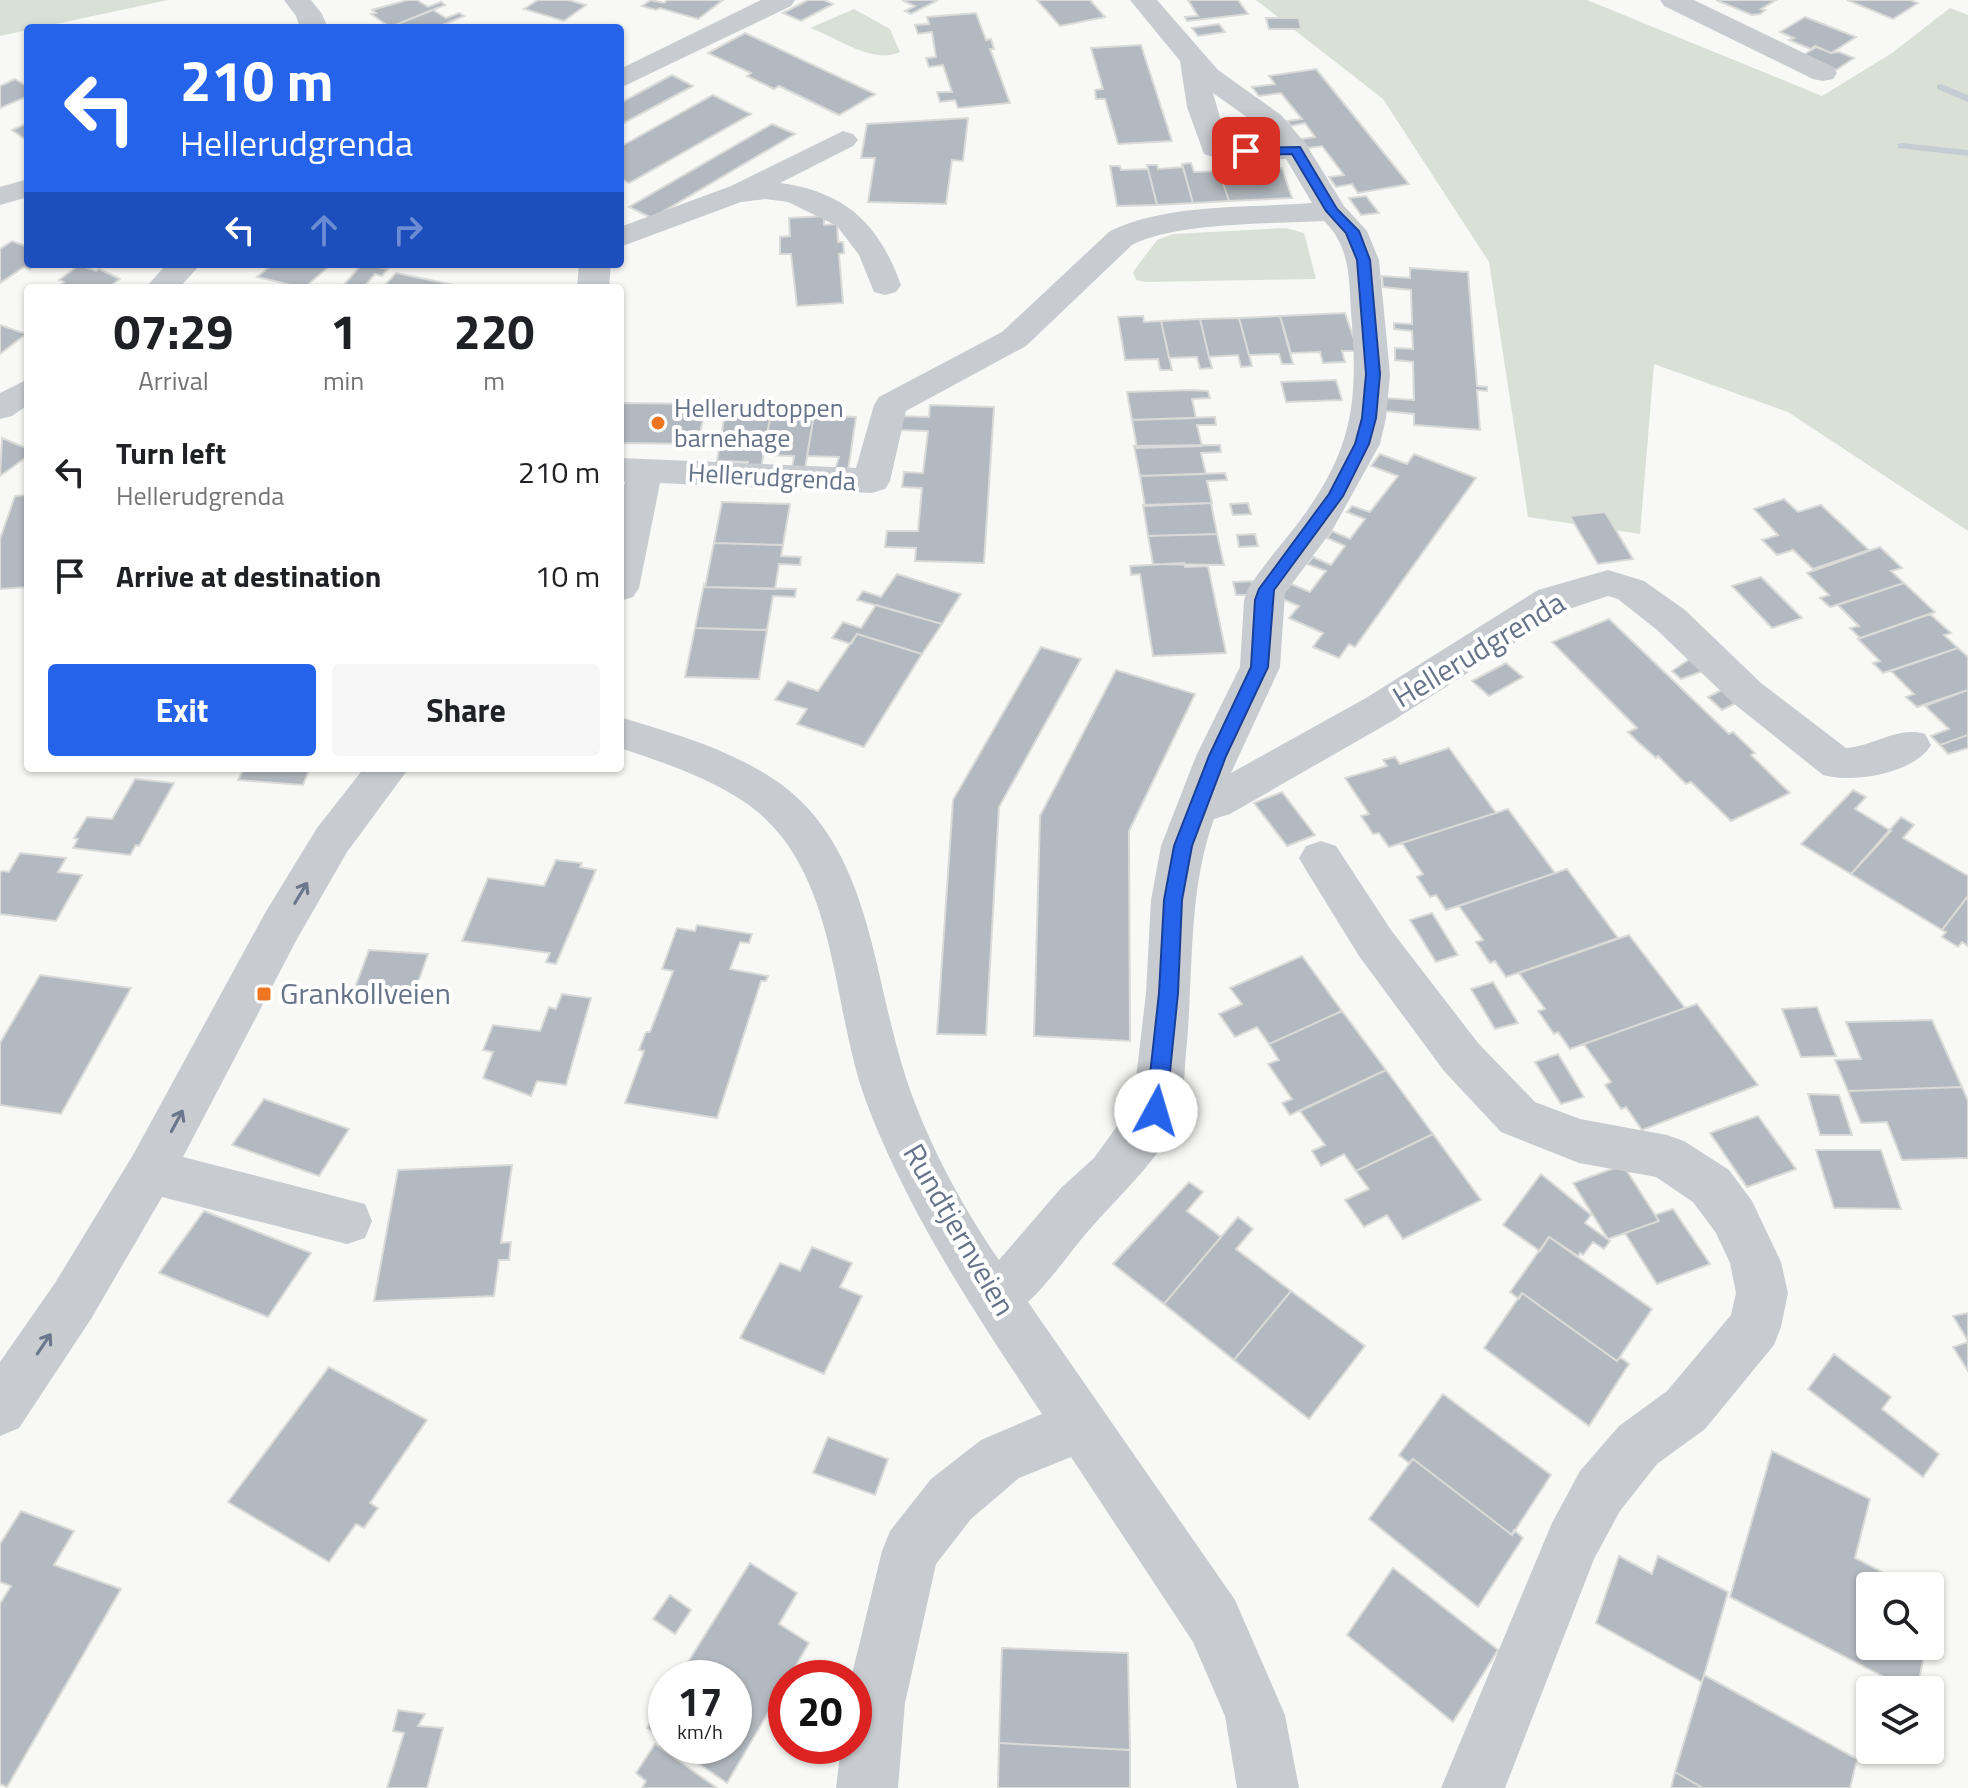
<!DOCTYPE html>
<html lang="en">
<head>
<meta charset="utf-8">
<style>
  body { margin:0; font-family:"Titillium Web",sans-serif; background:#f6f6f6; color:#202124; height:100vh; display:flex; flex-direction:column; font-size:30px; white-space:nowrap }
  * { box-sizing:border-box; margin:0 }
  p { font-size:26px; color:#757577 }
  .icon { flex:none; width:44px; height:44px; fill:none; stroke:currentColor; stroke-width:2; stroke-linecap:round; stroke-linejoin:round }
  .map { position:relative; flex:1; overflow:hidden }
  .drawer { position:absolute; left:24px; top:284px; width:600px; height:488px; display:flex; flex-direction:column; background:#fff; border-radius:8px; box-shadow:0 2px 6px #0004 }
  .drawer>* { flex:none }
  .hud { position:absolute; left:24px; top:24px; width:600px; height:244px; border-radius:8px; box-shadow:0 2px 6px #0004; background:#2563eb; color:#fff; overflow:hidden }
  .fabs { position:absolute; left:1856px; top:1572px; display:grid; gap:16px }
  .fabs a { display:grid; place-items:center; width:88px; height:88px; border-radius:8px; background:#fff; box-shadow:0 2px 6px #0004; font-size:40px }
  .speed { position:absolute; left:648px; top:1660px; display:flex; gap:16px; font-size:40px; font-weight:700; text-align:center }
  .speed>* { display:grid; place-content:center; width:104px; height:104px; border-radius:50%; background:#fff; box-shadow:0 2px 6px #0004; line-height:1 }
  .speed small { font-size:20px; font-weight:400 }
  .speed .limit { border:12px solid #d22; background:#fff; color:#111 }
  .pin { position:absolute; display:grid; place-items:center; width:68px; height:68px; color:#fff; margin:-34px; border-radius:16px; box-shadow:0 4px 12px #0006 }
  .me { position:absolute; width:88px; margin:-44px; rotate:6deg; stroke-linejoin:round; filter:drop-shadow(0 0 6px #0008) }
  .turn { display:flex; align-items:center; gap:28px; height:168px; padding:0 24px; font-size:36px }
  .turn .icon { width:104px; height:104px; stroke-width:2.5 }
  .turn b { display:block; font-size:56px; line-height:68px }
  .lanes { display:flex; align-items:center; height:76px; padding:0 24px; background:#0003; justify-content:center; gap:40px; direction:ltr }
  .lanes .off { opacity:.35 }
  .eta { display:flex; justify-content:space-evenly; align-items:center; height:136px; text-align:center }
  .eta b { font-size:48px; font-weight:700; line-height:56px }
  .button { display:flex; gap:16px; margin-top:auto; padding:16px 24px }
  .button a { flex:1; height:92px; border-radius:8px; background:#2563eb; color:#fff; font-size:32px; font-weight:700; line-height:92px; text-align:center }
  .button a+a { background:#f6f6f6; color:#202124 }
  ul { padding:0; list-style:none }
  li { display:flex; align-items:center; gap:24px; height:104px; padding:0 24px }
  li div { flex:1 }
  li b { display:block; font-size:30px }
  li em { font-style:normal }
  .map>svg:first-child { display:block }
  .green { fill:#d9e1d7 }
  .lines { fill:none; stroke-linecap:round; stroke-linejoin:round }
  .stream { fill:#c5cdd4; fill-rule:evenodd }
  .building { fill:#b3b9c0; stroke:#dadbd8; stroke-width:2 }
  .minor { fill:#c8cbcf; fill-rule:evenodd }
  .oneway { stroke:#6b778c }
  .route { fill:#2563eb; stroke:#184099; stroke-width:2 }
  .poi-dot { fill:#ed7622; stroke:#fff; stroke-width:3 }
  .labels { text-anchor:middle; stroke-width:8; stroke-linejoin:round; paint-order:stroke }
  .far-poi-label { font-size:26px; fill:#667389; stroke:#fff; text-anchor:start }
  .far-street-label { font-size:26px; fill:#667389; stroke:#fff }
  .street-label { font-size:30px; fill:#667389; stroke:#fff }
  .poi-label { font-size:30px; fill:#667389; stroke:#fff; text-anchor:start }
</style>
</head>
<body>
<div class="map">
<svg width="1968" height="1788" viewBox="0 0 1968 1788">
  <rect width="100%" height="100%" fill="#f8f9f6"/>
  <path class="green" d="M0,0H168L0,36Z
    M1256,0H1587L1822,96L1892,53L1950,8L1968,15V531L1788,412L1654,364L1640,534L1528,517L1489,262L1383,99Z
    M854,9L890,29L900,52C873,65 836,37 810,28Z
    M1286,228L1304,233L1316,279L1145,282L1136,280L1133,272L1157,240L1173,234Z"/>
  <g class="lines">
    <path class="stream" d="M1941,84L1968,95V102L1937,89V85Z
      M1902,143L1968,150V156L1898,148V144Z"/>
  </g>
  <path class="building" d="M408,0H417L428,7L441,2L445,5L390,27L371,14L376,13L372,10Z
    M538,0H568L586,5L564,21L524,9Z
    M651,0L664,3L667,0H723L698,19L660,8L656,10L642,6Z
    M808,0H824L833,4L801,21L783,13Z
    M902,0H938L911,14L905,11L915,6Z
    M1037,0H1090L1105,17L1060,26Z
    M1188,0H1238L1248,14L1187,21L1185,17L1198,16Z
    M1716,0H1776L1761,9L1765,10L1760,14L1752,15Z
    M1847,0H1910L1918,3L1893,19Z
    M433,10L446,18L459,13L464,16L436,28L390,27Z
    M976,13L986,40L991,39L994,49H990L1010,103L958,108L955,100L940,102L937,92H952L943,65L929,67L926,58L936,57L932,32L918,34L915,25L929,24L927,17Z
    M1805,17L1856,37L1831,53L1815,46L1811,49L1789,40L1794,38L1780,32Z
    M1266,18H1299L1301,29H1269Z
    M1219,24L1225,32L1198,36L1192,28Z
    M745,33L875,94L839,115L779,86L774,89L747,76L751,73L708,53Z
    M1141,45L1172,141L1118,144L1105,99H1096L1095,90L1103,89L1091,48Z
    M1816,47L1831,53L1839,52L1854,58L1836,70L1802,56Z
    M1316,69L1409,184L1358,193L1352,184L1336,187L1329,177L1344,175L1322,146L1308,148L1301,139L1315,137L1305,123L1291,126L1287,121L1302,119L1281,93L1259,96L1252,87L1275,84L1269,76Z
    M672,75L693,86L620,125V103Z
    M15,79L28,87V96L0,108V86Z
    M713,95L751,114L629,183L620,178V147Z
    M968,118L963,161L952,160L946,204L868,202L875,158H861L867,124Z
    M28,123V141L12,130Z
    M772,124L795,134L652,218L629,207Z
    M1191,163L1194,172L1219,171L1229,201L1193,203L1182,164Z
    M1147,165H1157L1158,169L1183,167L1193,203L1157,205Z
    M1110,166H1120L1121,170L1148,169L1157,205L1117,206Z
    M1282,168L1292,198L1229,201L1219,171Z
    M1366,196L1379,213L1361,215L1349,198Z
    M824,216V225L837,224L838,242H843L844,253L839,254L843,303L797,306L791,254H780V237L790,236L789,218Z
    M12,241L28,247V264H37L30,269L24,267L0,283V249Z
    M273,264H332L304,288L257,277Z
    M362,264L388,269L382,276L375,274L364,287L341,288Z
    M79,265L96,271L99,269L120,279L107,288H56L64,282L59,280Z
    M1410,268L1468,272L1477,386L1487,387V391L1477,390L1480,430L1414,425V414L1385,411V398L1414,400L1413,362L1395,360V348L1413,349L1412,331L1394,329V323L1412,324L1411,290L1383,287L1382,276L1410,278Z
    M396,273L459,286L382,288Z
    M1345,313L1358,351H1342L1345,362L1323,363L1320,352L1291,353L1280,316Z
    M1143,316L1144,322L1161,321L1172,370H1160L1158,359L1125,360L1118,317Z
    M1280,316L1293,364H1282L1279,354L1249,355L1239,318Z
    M1239,318L1249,355L1252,366L1241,367L1238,355L1209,357L1200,319Z
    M1200,319L1209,357L1212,368L1200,369L1197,357L1169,358L1161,321Z
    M0,325L26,334L0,354Z
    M1336,380L1342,400L1286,402L1281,382Z
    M1190,390L1208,391L1210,398L1192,399L1196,418L1132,420L1127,392Z
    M620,403L706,404L698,444L620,443Z
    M930,405L994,407L984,563L915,561L916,548L885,547L887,531H918L922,488L902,487L904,472L923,473L928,431L898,430L900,416L929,417Z
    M725,413L771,414L761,468H747L748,462L717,461Z
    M771,414L814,415L805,469H792L794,456L763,455Z
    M814,415L856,417L848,471L835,470L839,457L807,456Z
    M1215,417L1216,425H1197L1202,446L1137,448L1132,420Z
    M2,438L28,449V456L0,476Z
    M1220,445L1221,452L1201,453L1206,474L1140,476L1134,446Z
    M1380,454L1407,464L1414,454L1476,478L1355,647L1349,644L1339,658L1313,647L1323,633L1289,618L1299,606L1280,598L1291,584L1310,592L1326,571L1307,564L1313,557L1331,565L1345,546L1327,538L1332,531L1350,539L1365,519L1347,512L1352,506L1370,512L1398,476L1371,466Z
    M1225,473L1227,480L1207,481L1212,503L1145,506L1140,476Z
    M28,495V587L0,589V539L15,496Z
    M1784,499L1798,512L1821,505L1869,550L1813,569L1793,550L1777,555L1762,540L1778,535L1754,509Z
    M722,502L790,504L783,545L714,543Z
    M1211,503L1217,534L1148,536L1143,505Z
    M1248,503L1251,514L1233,515L1230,504Z
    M1605,512L1633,559L1598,564L1570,516Z
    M1217,534L1224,565L1153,564L1148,536Z
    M1255,534L1258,546L1239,547L1237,535Z
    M714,543L783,545L781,556L801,557L800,565L779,564L775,589L705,587Z
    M1880,547L1902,568L1891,571L1904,583L1830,607L1820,598L1829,595L1807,573Z
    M1184,563L1185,567L1208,566L1226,653L1153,656L1140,574L1131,575L1130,566Z
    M897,574L961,594L942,624L857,600L863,591L881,597Z
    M1761,577L1802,618L1772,628L1732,586Z
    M1252,581L1254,595H1236L1233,582Z
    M1904,583L1935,612L1860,638L1850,628L1859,626L1838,605Z
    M704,585L705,587L796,589L795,597L773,596L767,630L695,628Z
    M876,605L942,624L922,654L857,634L851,644L832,638L843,622L861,628Z
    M1930,614L1951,633L1944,635L1958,648L1883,673L1873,663L1880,661L1858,639Z
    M1609,619L1729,734L1733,732L1755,753L1751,755L1790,793L1731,821L1691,782L1686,784L1658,756L1656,758L1637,741L1628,732L1637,728L1552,642Z
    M695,628L767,630L759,679L685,677Z
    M857,634L922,654L864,747L797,724L807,709L775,700L788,681L818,691Z
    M1041,647L1081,659L999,807L986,1035L937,1034L953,800Z
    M1958,648L1968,657V690L1917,707L1906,697L1914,694L1891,671Z
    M1690,659L1703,671L1681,679L1672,671Z
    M1506,663L1523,677L1489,696L1472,681Z
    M1116,670L1195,694L1129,831L1130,1041L1034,1036L1040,816Z
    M1722,690L1736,703L1722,710L1708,697Z
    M1968,690V735L1940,745L1931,736L1949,729L1925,706Z
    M1968,735V748L1948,754L1940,745Z
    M1449,748L1496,813L1389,847L1379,833L1373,834L1361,816L1369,814L1345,778L1387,766L1383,760L1395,757L1400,764Z
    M244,768H310L303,785L238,780Z
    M135,779L174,783L139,846L136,845L130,855L73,848L78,839L74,838L87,817L112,819Z
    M1853,790L1866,797L1855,809L1891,831L1851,874L1801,844Z
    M1282,792L1315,835L1287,846L1254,803Z
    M1508,809L1555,873L1446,910L1436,895L1430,897L1417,877L1423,874L1402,843Z
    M1901,817L1914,825L1903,838L1968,876V896L1942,930L1851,874Z
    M20,853L66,858L58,872L82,875L56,921L0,914V873L2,871L9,872Z
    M556,860L582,863L580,867L596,870L556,964L546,962L550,953L462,941L488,878L544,886Z
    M1567,869L1618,938L1506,977L1495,961L1490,963L1476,942L1483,940L1459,906Z
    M1968,896V946L1962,942L1958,947L1942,937L1946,932L1942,930Z
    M1432,913L1458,955L1436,962L1410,920Z
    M697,925L752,934L749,943L740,942L730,969L768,976L766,981H761L717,1118L625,1103L644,1051L639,1050L646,1032H650L673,971L662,969L677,928L695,931Z
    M1629,935L1685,1008L1570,1049L1558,1032L1554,1034L1538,1011L1545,1009L1519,973Z
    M369,950L428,954L413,997L353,993Z
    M1302,956L1342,1011L1269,1044L1257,1027L1235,1037L1219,1014L1242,1004L1230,988Z
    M40,975L131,988L61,1114L0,1105V1043Z
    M1493,982L1518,1023L1495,1029L1471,989Z
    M562,994L591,998L566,1085L537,1081L531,1096L483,1078L493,1052L483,1050L493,1025L540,1031L549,1007L556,1009Z
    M1697,1004L1758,1085L1642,1130L1626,1107L1621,1109L1605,1085L1611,1082L1584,1044Z
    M1817,1007L1836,1056L1801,1057L1782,1009Z
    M1342,1011L1386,1070L1290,1115L1282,1103L1292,1099L1268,1064L1279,1060L1269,1044Z
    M1932,1020L1962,1087L1848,1091L1835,1060L1861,1059L1846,1022Z
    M1558,1054L1584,1097L1561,1104L1535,1062Z
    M1386,1070L1433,1134L1356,1171L1344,1154L1321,1166L1312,1151L1325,1145L1300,1111Z
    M1962,1087L1968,1101V1158L1902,1160L1887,1122L1861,1123L1848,1091Z
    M1808,1094L1839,1095L1852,1135H1820Z
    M264,1099L349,1129L319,1176L232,1145Z
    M1758,1116L1796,1169L1747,1187L1710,1133Z
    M1433,1134L1481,1200L1403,1239L1387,1215L1364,1227L1345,1200L1369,1189L1356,1171Z
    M1816,1150H1881L1901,1209L1834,1208Z
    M512,1165L501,1243L511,1242L509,1260H499L494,1296L374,1301L398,1170Z
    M1623,1165L1659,1221L1608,1239L1573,1183Z
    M1541,1174L1591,1215L1585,1223L1610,1241L1604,1249L1593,1242L1583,1255L1580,1253L1578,1256L1549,1237L1540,1251L1503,1225Z
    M1189,1182L1203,1192L1187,1211L1221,1237L1164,1304L1113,1264Z
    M1673,1209L1710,1264L1657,1284L1625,1233L1659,1221L1655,1215Z
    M204,1211L311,1253L268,1317L159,1273Z
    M1238,1217L1253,1229L1236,1249L1291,1291L1234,1360L1164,1304Z
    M1549,1237L1652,1309L1617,1361L1522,1293L1519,1299L1510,1292Z
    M812,1247L852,1263L840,1287L862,1296L824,1374L740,1338L780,1263L800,1271Z
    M1291,1291L1365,1346L1309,1419L1234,1360Z
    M1522,1293L1617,1361L1620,1357L1629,1364L1589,1426L1484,1348Z
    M1968,1313V1341L1953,1316Z
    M1968,1342V1371L1953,1347Z
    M1834,1354L1891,1397L1882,1409L1939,1454L1923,1477L1808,1389Z
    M329,1367L427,1420L370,1503L378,1508L364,1528L356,1524L329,1562L228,1502Z
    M1443,1394L1551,1475L1512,1535L1413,1459L1409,1463L1399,1455Z
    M828,1437L888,1459L875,1495L813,1473Z
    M1772,1451L1870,1499L1855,1558L1909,1586H1870V1646H1926L1917,1690H1909L1730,1597Z
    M1413,1459L1512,1535L1514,1530L1523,1538L1478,1607L1369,1519Z
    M21,1511L74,1531L54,1565L121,1589L7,1787L0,1784V1604L11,1586L0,1582V1544Z
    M1619,1556L1652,1574L1658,1556L1728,1592L1702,1682L1596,1623Z
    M750,1563L797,1593L779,1624L809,1643L727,1783L673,1746H734V1678H678Z
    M1393,1568L1498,1650L1453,1722L1347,1635Z
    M670,1595L691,1610L675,1634L653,1619Z
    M1002,1648L1128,1653L1130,1750L999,1743Z
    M1704,1675L1857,1759L1850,1788H1703L1675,1772Z
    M666,1697V1741L647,1728Z
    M398,1710L425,1714L418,1726L443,1728L427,1788H387L404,1733L393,1731Z
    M999,1743L1130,1750V1788H998Z
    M655,1744L717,1788H642L646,1781L636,1773Z
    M1675,1772L1703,1788H1671Z"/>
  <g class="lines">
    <path class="minor" d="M284,0H311L322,14L328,28H300L296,16Z
      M761,0H795L791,6L620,88V69Z
      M1130,0H1157L1218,70L1281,115L1306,144L1344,206L1367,231L1379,260L1390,374L1386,418L1380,444L1333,529L1285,593L1280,667L1231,773L1366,698L1538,590L1608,570L1644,581L1685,610L1761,683L1846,748C1875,746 1898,726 1925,734L1931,745C1915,773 1853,784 1823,775L1733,703L1657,630L1618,599L1608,596L1566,610L1394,720L1230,814L1214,819C1187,893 1194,975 1186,1053C1184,1072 1185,1095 1179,1113C1166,1152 1126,1189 1099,1219C1074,1245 1055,1277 1028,1302L1235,1600L1285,1715L1299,1788H1237L1225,1716L1193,1642L1071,1457L1019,1478L971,1519L936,1564L905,1703L898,1788H836L841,1746H854V1678H851L882,1551L890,1531L931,1479L981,1440L1042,1414C983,1325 923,1236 880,1136C870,1113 860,1087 854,1062C831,972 828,857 743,801C705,776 662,762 620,748V717C672,733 726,748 772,778C868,840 872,966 902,1065C921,1130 960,1204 999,1260L1062,1187L1094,1158L1133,1104L1146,993L1151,900L1161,846L1196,756L1240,667L1244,600L1248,589C1264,563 1286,540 1304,515C1355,444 1358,396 1351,312C1349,278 1350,246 1324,221C1272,224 1176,222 1132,245L1026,346L906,411L890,481L885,489L872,493L660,483L639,588L633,597L620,601V503L625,482H620V458L856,468L874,405L879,397L1002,332L1110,231C1167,203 1249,208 1312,203L1286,159L1222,160L1204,154L1187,107L1180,61ZM1213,93L1261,127L1273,141L1227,142Z
      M1660,0H1694L1833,67L1837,73L1833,79L1823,81L1813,79L1664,6Z
      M843,131L853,134L858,140L853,146L780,183C846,192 879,224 901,285L896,292L885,295L874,292L859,255L837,226L788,202L766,199L741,202L620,247V227L731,186Z
      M28,179V197L0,205V187Z
      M167,264H201L179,288H145Z
      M579,264H611L609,288H577Z
      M28,379V405L12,416L0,419V393Z
      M364,768H409L347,852L297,939L183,1157L365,1204L372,1221L365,1238L347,1244L162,1197L91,1319L19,1428L0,1436V1362L55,1283L133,1155L265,913L317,828Z
      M1321,841L1336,846L1391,930L1478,1043L1535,1102L1580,1119L1667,1135L1684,1141L1729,1170L1752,1201L1781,1262L1788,1293L1781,1327L1774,1345L1705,1429L1657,1464L1620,1511L1594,1559L1505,1788H1441L1552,1523L1580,1471L1619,1426L1667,1391L1731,1315L1736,1293L1730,1263L1716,1233L1693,1202L1656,1177L1579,1163L1501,1132L1444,1071L1359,956L1306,870L1299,858L1306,846Z"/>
  </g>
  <defs><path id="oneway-shaft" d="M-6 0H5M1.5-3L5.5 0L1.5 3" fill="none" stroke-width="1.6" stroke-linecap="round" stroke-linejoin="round" transform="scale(2)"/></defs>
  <g class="oneway">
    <use href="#oneway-shaft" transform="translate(301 893) rotate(-59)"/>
    <use href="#oneway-shaft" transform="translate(177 1121) rotate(-62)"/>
    <use href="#oneway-shaft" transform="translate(44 1344) rotate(-56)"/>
  </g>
  <path class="route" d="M1300,147L1337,209L1359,231L1370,260L1380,374L1376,418L1369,444L1343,496L1274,590L1268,667L1226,756L1192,846L1182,900L1178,993L1166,1111L1163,1117L1156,1119L1149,1117L1146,1111L1159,993L1164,900L1174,846L1209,756L1251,667L1255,600L1259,589L1329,494L1355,444L1362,418L1366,374L1357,260L1346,233L1326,211L1292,154L1246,155L1240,151L1246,148Z"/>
  <g class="poi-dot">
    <circle cx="658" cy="423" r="8"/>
    <rect x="256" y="986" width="16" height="16" rx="4"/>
  </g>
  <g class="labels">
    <g class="far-poi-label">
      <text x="674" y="417">Hellerudtoppen<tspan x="674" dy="30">barnehage</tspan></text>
    </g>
    <g class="far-street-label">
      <text transform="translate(772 477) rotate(3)" y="9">Hellerudgrenda</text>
    </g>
    <g class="street-label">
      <text transform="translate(1479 650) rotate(-31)" y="10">Hellerudgrenda</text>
      <text transform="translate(959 1230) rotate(60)" y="10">Rundtjernveien</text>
    </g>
    <g class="poi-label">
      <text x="280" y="1004">Grankollveien</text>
    </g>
  </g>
</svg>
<div class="fabs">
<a><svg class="icon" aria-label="search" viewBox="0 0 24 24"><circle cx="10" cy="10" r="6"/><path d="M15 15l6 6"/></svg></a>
<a><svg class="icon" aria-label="layers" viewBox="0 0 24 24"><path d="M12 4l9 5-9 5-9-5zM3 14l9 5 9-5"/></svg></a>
</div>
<div class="speed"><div>17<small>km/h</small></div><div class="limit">20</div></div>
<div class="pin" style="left:1246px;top:151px;background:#d93025"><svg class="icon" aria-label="arrive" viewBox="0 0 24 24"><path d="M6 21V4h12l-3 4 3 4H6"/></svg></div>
<svg class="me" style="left:1156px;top:1111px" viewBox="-20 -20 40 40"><circle r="19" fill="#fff"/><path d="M0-13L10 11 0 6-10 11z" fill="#2563eb"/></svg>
<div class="hud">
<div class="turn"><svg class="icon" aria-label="left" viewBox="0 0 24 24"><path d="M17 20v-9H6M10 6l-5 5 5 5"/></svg><div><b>210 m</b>Hellerudgrenda</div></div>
<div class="lanes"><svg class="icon" aria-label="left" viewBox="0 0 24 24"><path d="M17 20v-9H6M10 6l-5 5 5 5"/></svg><svg class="icon off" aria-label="ahead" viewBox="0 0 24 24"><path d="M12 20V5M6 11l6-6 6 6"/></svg><svg class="icon off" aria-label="right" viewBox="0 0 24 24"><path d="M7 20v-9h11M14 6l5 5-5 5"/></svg></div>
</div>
<section class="drawer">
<div class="eta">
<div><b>07:29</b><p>Arrival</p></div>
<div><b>1</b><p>min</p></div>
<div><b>220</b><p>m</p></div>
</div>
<ul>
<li><svg class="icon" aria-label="left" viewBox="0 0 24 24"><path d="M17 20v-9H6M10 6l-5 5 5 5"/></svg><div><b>Turn left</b><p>Hellerudgrenda</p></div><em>210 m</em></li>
<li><svg class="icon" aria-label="arrive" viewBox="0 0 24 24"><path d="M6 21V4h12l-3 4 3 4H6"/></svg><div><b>Arrive at destination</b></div><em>10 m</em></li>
</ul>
<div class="button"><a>Exit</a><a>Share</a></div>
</section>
</div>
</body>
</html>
